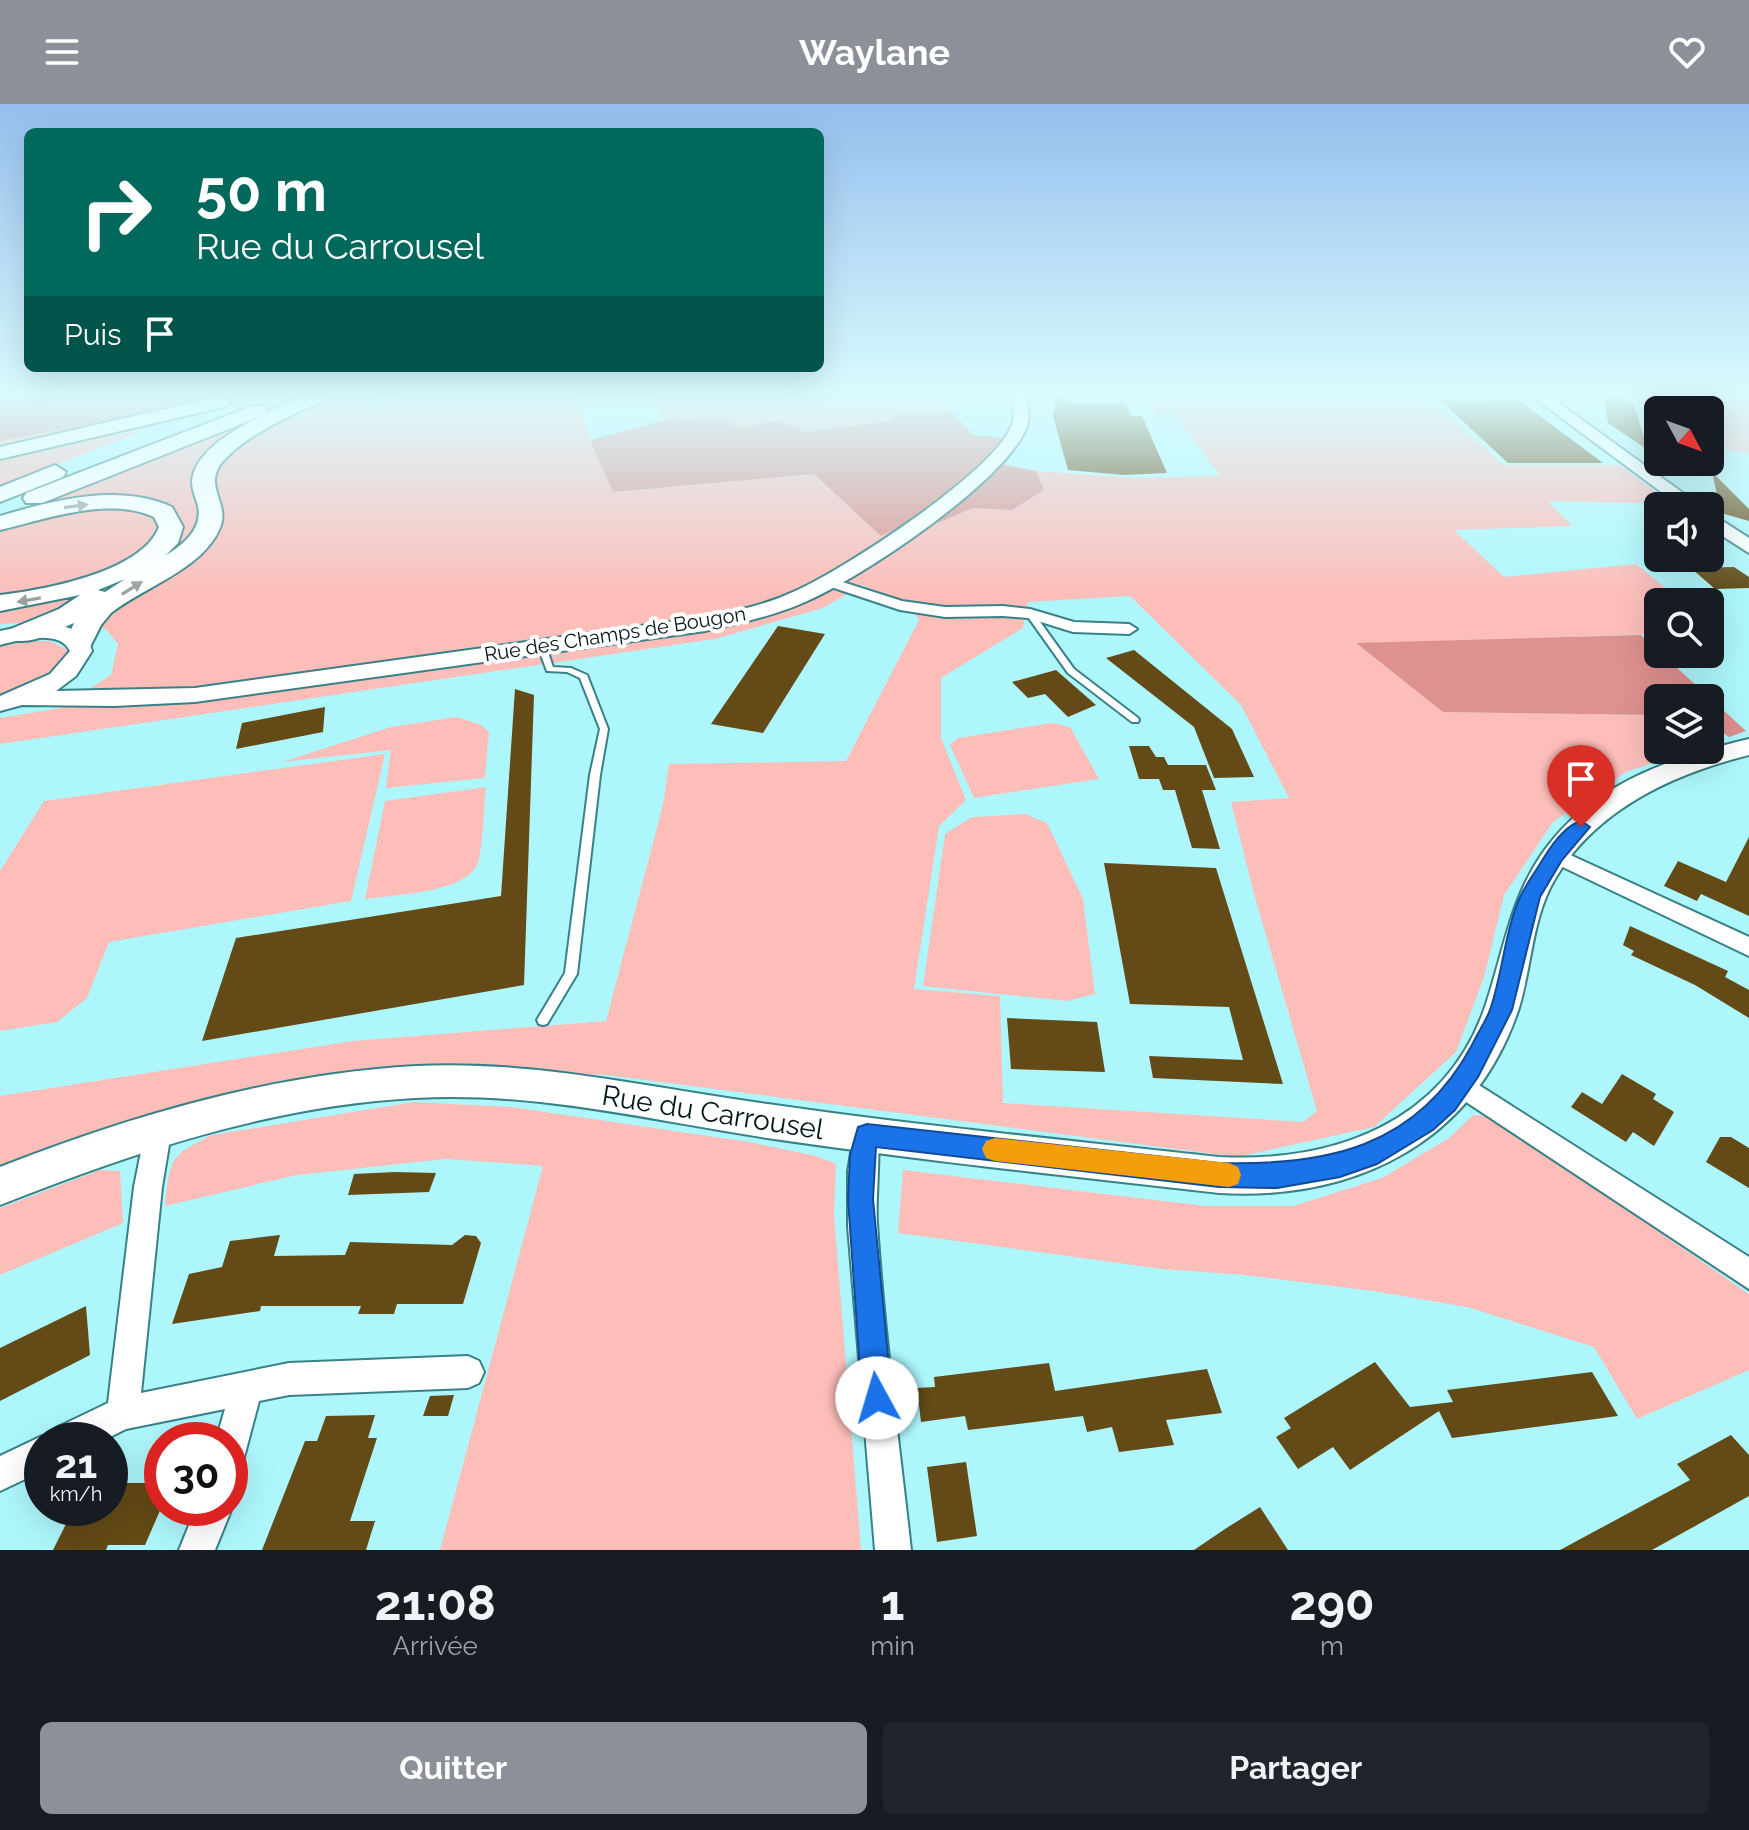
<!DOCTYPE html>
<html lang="fr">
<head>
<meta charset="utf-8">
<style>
  body { margin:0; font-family:Raleway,sans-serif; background:#20242c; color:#f1f3f6; height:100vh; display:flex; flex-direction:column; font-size:30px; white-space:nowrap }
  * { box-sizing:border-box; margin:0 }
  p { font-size:26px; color:#9ea1a6 }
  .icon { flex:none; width:44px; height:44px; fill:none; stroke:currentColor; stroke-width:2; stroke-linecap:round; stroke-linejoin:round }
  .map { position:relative; height:1446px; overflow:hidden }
  .side { display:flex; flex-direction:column; background:#171b24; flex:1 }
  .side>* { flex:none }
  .top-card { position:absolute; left:24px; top:24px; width:800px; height:244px; border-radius:12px; box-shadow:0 8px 32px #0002; background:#00695c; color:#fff; overflow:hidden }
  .needle { width:52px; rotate:131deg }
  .controls { position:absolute; left:1644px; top:292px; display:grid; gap:16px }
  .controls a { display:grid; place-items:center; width:80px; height:80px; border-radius:12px; background:#171b24; box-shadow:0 8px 32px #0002; font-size:40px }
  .speed { position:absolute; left:24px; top:1318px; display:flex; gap:16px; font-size:40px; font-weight:700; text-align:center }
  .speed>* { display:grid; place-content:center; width:104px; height:104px; border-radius:50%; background:#171b24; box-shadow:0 8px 32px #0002; line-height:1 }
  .speed small { font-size:20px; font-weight:400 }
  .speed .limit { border:12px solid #d22; background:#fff; color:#111 }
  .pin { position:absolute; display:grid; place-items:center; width:68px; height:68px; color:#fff; margin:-82px -34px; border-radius:50% 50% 50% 0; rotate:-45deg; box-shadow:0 0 8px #0007 }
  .pin .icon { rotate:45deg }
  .me { position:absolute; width:88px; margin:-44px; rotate:354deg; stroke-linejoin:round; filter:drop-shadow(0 0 6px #0008) }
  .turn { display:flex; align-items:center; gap:28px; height:168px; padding:0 40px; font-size:36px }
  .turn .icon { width:104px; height:104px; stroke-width:2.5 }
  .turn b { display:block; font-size:56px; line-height:68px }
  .then { display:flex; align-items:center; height:76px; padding:0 40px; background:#0003; gap:16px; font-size:30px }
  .eta { display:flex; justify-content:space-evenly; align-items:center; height:136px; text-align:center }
  .eta b { font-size:48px; font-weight:700; line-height:56px }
  .button { display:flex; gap:16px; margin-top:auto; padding:16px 40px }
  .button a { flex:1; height:92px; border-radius:12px; background:#8c9099; color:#fff; font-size:32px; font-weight:700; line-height:92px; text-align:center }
  .button a+a { background:#20242c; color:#f1f3f6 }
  header { display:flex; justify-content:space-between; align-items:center; height:104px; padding:0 40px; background:#8c9099; color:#fff; font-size:36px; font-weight:700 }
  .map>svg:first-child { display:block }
  .green { fill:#fdbeba; fill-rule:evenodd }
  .forest { fill:#de918e }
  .building { fill:#634a16 }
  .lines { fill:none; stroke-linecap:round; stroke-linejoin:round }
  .lane-casing { stroke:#388187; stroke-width:4 }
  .street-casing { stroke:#388187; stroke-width:4 }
  .secondary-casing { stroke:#388187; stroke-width:4 }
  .highway-casing { stroke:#388187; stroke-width:4 }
  .lane { fill:#fff; fill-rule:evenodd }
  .street { fill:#fff; fill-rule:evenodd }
  .secondary { fill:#fff; fill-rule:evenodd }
  .highway { fill:#fff; fill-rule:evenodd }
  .oneway { fill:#99a2a3 }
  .route { fill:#1a73e8; stroke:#114b97; stroke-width:2 }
  .slow { fill:#f59e0b }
  .labels { text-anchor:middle; stroke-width:8; stroke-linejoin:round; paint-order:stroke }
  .far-street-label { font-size:20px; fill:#001618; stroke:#fff }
  .near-street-label { font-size:28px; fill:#001618; stroke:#fff }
</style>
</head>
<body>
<header><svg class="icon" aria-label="menu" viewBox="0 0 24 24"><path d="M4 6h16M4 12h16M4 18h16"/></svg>Waylane<svg class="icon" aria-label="heart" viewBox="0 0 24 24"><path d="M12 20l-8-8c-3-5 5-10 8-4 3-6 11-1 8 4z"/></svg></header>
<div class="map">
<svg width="1749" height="1446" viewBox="0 0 1749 1446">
  <rect width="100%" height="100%" fill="#adf7fc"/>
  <path class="green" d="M214,289H240L118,320L112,332L147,325L0,383V337L132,312Z
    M337,289H387L366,304L419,289H578L591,339L613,388L814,370L881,432L898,424L940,418L973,404L1012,406L1044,386L1036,367L1135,374L1220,372L1174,309L1157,310L1144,289H1421L1504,361H1619L1673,400L1548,397L1572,422L1454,426L1504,473L1636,460L1683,498H1658V530L1357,540L1443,608L1658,611V646H1691L1626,668L1553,718L1504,791L1484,873L1456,948L1374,1023L1237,1053L607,971L420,965L284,976L79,1034L0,1067V992L353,937L606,917L663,701L669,660L846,657L919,516L909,499L862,481L823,504L715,535L0,640V614L60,604L111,571L118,540L106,525L69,517L0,520V426L19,408L51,394L250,316L280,314ZM1130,492L1241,601L1289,694L1231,698L1254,790L1317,1007L1303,1018L1003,999L1000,892L914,885L939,722L966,696L941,634V574L1023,524L1028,498Z
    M646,289H940L952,308L896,311L888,317L806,328L779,317L736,323L723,313L664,316Z
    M1641,289H1749V349L1710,343V306H1658V321L1656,319Z
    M33,537H50L68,546V555L62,564L0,595V542Z
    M457,613L481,621L489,628L485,674L386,684L391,646L282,658L391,623Z
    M1052,619L1070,623L1099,675L974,694L950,641L958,634Z
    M385,650L351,797L109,838L87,894L57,918L0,927V767L44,697Z
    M486,683C484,698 483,753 476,763C460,789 393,791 365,795L385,697Z
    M1025,710L1047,719L1083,795L1095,890L1067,897L923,882L945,730L972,713Z
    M414,998L511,1003L749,1038L816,1052L836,1060L834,1111L861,1446H440L543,1062L446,1055L297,1071L165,1102C171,1054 168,1053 212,1031Z
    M1473,1011L1491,1012L1749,1190V1266L1637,1315L1594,1243L1467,1203L1373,1187L1244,1171L1162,1165L898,1129L903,1066L1206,1102H1293L1382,1074L1449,1034Z
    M100,1066L120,1067L123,1119L0,1171V1104Z"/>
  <path class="forest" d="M0,289H214L132,312L0,337Z
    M952,308L973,331L1005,334L991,358L1036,367L1044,386L1012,406L973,404L940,418L898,424L881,432L814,370L613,388L591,339V336L664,316L723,313L736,323L779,317L806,328L888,317L896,311Z
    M1641,531L1658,550H1662L1710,594H1658V611L1443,608L1356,539Z
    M1710,594L1746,627L1729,633L1710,621Z"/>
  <path class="building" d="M1057,289H1068L1070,299L1126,300L1131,312H1142L1167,369L1124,371L1068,366L1053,312Z
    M1603,289L1622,292L1623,297L1633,299L1648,346L1608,319Z
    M1440,296L1520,297L1603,359H1508Z
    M1712,368L1749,405V417L1721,409Z
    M1734,463L1749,473V484L1715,485L1691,464Z
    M778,522L825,530L763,629L711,620Z
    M1134,546L1232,625L1254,673L1214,674L1194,623L1106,554Z
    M1056,566L1096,601L1068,613L1045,590L1028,594L1012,578Z
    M515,585L534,591L524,881L202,937L236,834L501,792Z
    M325,603L323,628L236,645L242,619Z
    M1129,642H1149L1156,653H1164L1168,661H1206L1216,686H1202L1220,745L1192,744L1175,686H1163L1159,675H1139Z
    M1749,733V812L1701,790L1697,797L1664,782L1678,757L1726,778Z
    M1104,759L1216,764L1283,980L1153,974L1149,952L1243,956L1229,903L1130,900Z
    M1630,822L1728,867L1725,873L1749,886V914L1695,881L1631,851L1634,847L1623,841Z
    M1007,914L1097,918L1105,968L1011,965Z
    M1622,970L1656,990L1653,995L1674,1008L1654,1042L1633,1028L1626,1038L1571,1003L1582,988L1602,1000Z
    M1720,1033H1731L1749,1044V1084L1706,1058Z
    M395,1068L436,1069L429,1088L348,1091L354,1070Z
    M280,1131L274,1152L345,1151L350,1138L452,1141L465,1131L476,1132L481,1139L463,1200H397L394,1210H358L361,1202H261L260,1207L172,1220L189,1170L222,1163L230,1137Z
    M86,1202L90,1251L0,1297V1244Z
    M1375,1258L1410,1303L1453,1298L1447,1286L1592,1268L1618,1312L1452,1334L1439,1307L1350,1366L1333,1343L1298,1365L1276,1333L1291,1324L1284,1314Z
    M1049,1259L1055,1287L1207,1265L1222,1309L1166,1316L1174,1341L1119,1348L1112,1323L1087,1328L1083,1312L968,1326L965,1312L921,1318L917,1284L935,1283L934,1273Z
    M454,1291L448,1312H423L430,1292Z
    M375,1311L368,1334H377L350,1417H375L366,1446H262L305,1337H317L326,1312Z
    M1731,1331L1749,1351V1392L1652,1446H1560L1690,1376L1677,1360Z
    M966,1358L977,1432L937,1438L927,1363Z
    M110,1379H162V1402L145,1441H108L106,1446H53L74,1404H110Z
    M1260,1403L1288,1446H1194L1225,1425Z"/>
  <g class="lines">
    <g class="lane-casing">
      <path id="lane" d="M1027,508H1033L1074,565L1138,614L1139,616L1138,618H1132L1068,569L1026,510Z
        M539,541H542L546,543L553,563L571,564L587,571L608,625L600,671L577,870L547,920L543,921L539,920L537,916L565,869L590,671L600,625L580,574L567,568L547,567L538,543Z"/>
    </g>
    <g class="street-casing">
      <path id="street" d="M830,474L902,497L945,503L1003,502L1030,505L1074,518L1129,520L1137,525L1129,530L1073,528L1028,514L1003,512L945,513L900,506L825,481V475Z
        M1555,744L1749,833V852L1548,756L1545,751L1548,746Z
        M1460,969L1749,1153V1185L1451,988L1447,980L1451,972Z
        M159,1011L168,1014L172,1023L162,1083L141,1289L289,1259L468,1252L479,1257L484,1268L479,1279L468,1284L289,1291L259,1297L242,1361L230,1366V1336H216L225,1305L126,1325L104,1336H42V1367L0,1387V1352L42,1332L51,1336L56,1324L108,1299L134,1083L146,1023L150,1014Z
        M867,1019L876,1022C882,1033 875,1098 877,1119C884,1228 899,1337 911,1446H875L848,1122V1067L854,1031L858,1022Z
        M230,1400L232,1404L215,1446H179L196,1404H230Z"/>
    </g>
    <g class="secondary-casing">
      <path id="secondary" d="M1011,289H1025C1028,301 1031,314 1026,325C1002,380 861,474 805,498C774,512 739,519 705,527L195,598L114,602L22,601L0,607V592L50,570L70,547C60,525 19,536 0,541V527C27,521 83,511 92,547L76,572L56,587L195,584L705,513C735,507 765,501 793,488C842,467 989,371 1010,325C1016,314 1013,301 1011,289Z
        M1528,289H1545L1701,402H1680Z
        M1710,409L1749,434V449L1710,424Z
        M1749,635V651C1673,670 1596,705 1555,775C1532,814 1532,861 1519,904C1474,1039 1355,1097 1219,1089C1068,1072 917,1056 767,1034C650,1016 534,987 415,994C269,1002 134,1048 0,1101V1063C133,1011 272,970 416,962C534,956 651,984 768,1000C918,1022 1068,1036 1219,1053C1333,1059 1447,1019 1486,900C1505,843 1511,788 1550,739C1599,677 1677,652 1749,635Z"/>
    </g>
    <g class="highway-casing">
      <path id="highway" d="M308,289H334C327,298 313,301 302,306C276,319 246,333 225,355C200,381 231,398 220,424C203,465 144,483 111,509L101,521L89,545L79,548L69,545L65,539L74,519C55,527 33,541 13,536L9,530L13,524L59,505L80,491L0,507V491C44,486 142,468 159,423L154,413C109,392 46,415 0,426V412C54,396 119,379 172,403L183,423L178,439L165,452C183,441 203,425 198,402C196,394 192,386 192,378C194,347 235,326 259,313L42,399H26L23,394L26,389L252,302H266L267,308ZM125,475L105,488L98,486Z
        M221,292L231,298L228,302L0,355V343Z
        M55,361L66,368L63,373L0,398V383Z"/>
    </g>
    <use href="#lane" class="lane"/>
    <use href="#street" class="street"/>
    <use href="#secondary" class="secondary"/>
    <use href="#highway" class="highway"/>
  </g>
  <defs><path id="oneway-solid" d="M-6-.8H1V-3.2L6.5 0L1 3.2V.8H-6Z" transform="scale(2)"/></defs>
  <g class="oneway">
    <use href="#oneway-solid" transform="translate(76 402) rotate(-8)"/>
    <use href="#oneway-solid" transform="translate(132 484) rotate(-32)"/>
    <use href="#oneway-solid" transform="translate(29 496) rotate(170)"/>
  </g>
  <linearGradient id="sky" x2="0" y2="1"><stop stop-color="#95bfed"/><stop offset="0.59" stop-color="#dafbfe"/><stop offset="1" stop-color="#dafbfe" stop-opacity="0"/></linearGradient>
  <rect width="1749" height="492" fill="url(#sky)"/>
  <path class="route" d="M1581,717L1590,723L1562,756L1540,793L1512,906L1478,973L1455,1006L1433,1026L1377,1060L1340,1073L1277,1084L1219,1083L876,1043L873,1095L892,1294L887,1304L877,1309L866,1304L862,1294L848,1095L850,1051L858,1023L867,1020L1219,1059C1326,1062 1417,1044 1472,941C1478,928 1487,916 1491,903C1503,867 1505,825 1521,791C1527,779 1536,767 1543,755C1551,742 1566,721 1581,717Z"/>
  <path class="slow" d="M995,1034L1229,1059L1238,1063L1241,1071L1238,1080L1229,1083L995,1057L986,1054L982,1045L986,1037Z"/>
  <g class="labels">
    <g class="far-street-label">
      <text transform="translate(615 530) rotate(-9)" y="7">Rue des Champs de Bougon</text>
    </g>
    <g class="near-street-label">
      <text transform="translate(713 1008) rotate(9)" y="10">Rue du Carrousel</text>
    </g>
  </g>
</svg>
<div class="controls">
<a><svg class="needle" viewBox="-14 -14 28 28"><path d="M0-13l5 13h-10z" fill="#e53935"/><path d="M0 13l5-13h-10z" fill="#9ea1a6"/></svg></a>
<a><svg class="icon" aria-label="sound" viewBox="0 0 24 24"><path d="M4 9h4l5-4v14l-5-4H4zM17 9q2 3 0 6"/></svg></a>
<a><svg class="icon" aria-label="search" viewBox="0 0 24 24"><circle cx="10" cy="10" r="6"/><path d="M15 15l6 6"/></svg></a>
<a><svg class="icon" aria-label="layers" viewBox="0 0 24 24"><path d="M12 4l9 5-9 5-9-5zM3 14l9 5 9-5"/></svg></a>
</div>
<div class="speed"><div>21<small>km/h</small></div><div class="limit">30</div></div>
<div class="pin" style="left:1581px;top:723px;background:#d93025"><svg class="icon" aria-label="arrive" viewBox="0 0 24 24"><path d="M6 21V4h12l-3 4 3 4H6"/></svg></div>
<svg class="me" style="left:877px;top:1294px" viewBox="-20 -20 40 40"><circle r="19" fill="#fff"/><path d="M0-13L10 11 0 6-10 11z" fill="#1a73e8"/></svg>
<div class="top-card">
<div class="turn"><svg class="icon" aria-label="right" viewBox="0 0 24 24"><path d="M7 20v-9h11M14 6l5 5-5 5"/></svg><div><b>50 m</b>Rue du Carrousel</div></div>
<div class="then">Puis<svg class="icon" aria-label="arrive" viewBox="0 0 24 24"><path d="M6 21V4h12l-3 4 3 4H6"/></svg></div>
</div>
</div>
<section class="side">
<div class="eta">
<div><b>21:08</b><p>Arrivée</p></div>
<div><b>1</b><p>min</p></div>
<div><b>290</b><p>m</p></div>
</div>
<div class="button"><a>Quitter</a><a>Partager</a></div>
</section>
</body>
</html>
